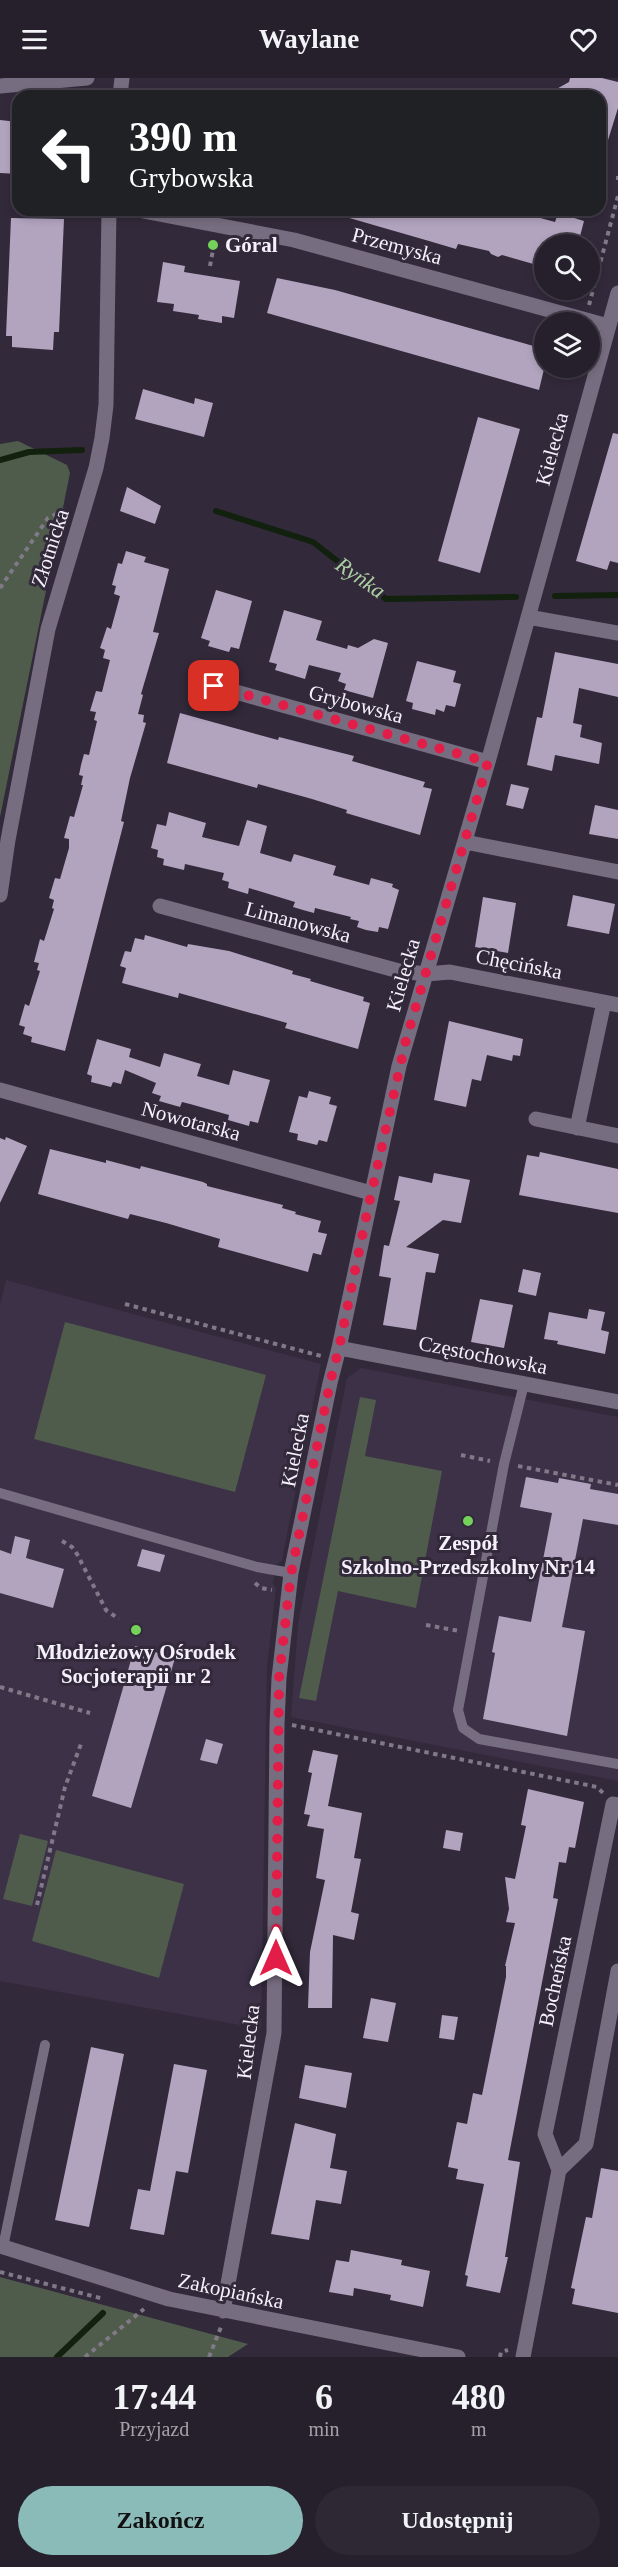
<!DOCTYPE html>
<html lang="pl">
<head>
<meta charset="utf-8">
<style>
  body { margin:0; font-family:Georgia,serif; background:#2e2734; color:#f1f3f6; height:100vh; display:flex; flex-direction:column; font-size:22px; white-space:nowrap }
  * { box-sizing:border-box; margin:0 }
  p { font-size:20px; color:#a4a2a9 }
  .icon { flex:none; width:33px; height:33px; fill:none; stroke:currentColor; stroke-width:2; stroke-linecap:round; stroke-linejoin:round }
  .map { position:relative; height:2279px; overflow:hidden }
  .side { display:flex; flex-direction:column; background:#261f2c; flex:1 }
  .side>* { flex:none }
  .guide { position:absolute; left:12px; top:12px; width:594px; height:126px; border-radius:18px; box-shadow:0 3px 9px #0003,0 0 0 2px #423d48; background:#202124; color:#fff; overflow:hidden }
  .buttons { position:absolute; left:534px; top:156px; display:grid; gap:12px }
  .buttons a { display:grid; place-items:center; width:66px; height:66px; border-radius:50%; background:#261f2c; box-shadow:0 3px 9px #0003,0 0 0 2px #423d48; font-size:30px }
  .pin { position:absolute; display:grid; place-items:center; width:51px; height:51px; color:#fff; margin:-26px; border-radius:12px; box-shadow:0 3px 9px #0006 }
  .me { position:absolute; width:66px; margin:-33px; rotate:0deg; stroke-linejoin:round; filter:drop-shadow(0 0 4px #0008) }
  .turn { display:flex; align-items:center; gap:21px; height:126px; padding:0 18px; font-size:27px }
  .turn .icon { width:78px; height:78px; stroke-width:2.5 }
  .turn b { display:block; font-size:42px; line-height:51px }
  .eta { display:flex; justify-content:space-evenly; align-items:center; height:102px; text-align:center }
  .eta b { font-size:36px; font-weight:700; line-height:42px }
  .cta { display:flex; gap:12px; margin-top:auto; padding:12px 18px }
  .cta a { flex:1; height:69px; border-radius:36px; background:#8bbbb9; color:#111; font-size:24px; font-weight:700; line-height:69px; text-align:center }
  .cta a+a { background:#2e2734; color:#f1f3f6 }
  header { display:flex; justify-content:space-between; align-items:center; height:78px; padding:0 18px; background:#261f2c; font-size:27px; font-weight:700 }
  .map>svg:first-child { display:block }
  .built { fill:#3d3148 }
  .green { fill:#4f5c4b }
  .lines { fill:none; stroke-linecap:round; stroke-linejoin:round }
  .stream { stroke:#12210e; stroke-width:6 }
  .building { fill:#b2a4bf }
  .path { stroke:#807987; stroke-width:4; stroke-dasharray:4.5 4.5; stroke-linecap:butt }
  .service { stroke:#776d80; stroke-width:10 }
  .minor { stroke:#776d80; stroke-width:15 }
  .route { stroke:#e11d48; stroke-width:10; stroke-dasharray:0 18 }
  .poi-dot { fill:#74d25b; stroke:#32293a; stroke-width:2 }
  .labels { text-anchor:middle; stroke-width:6; stroke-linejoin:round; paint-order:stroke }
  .poi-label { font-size:21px; font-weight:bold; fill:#f5f0fb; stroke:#32293a }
  .street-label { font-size:21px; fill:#f5f0fb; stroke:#32293a }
  .water-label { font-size:22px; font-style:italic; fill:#abcea2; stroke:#32293a }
</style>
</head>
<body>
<header><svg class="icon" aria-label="menu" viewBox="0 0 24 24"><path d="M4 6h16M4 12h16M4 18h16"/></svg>Waylane<svg class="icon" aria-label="heart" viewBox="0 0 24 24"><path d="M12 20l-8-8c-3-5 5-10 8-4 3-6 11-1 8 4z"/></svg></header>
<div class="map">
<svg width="618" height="2279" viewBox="0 0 618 2279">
  <rect width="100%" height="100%" fill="#32293a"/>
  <path class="built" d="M6,1202L321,1286L283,1476L282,1483L277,1486L273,1505L276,1510L267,1589L261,1951L0,1903V1227Z
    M361,1290L618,1339V1703L291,1639L298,1546L347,1300Z"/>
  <path class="green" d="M18,363L67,387L70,395L0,739V366Z
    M65,1244L266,1297L235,1414L34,1361Z
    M360,1319L376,1322L365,1378L442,1393L416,1530L338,1513L316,1623L299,1620Z
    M20,1756L48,1763L32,1828L3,1821Z
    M56,1772L184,1806L159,1900L32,1863Z
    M0,2199L248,2266L228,2279H0Z"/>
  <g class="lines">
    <path class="stream" d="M0,382L29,374L82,372
      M216,433L313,464L386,521L516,519
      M555,518L618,517
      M57,2279L103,2235"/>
  </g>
  <path class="building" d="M570,0H602L618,4V30L604,75H600V18H544L569,4Z
    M0,42L18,44V96L0,95Z
    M339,132H523L522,135L555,144L558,135L584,143L578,166H544V189L502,177L498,179L491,176L489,173L458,166L456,171L429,163L339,137Z
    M11,140L64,141L59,254H54L53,272L12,269V258H6Z
    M163,184L185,188L184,194L240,203L234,240L222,238V245L198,241L199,237L173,233L174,226L157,224Z
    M277,200L335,212L544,271V291L539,312L267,235Z
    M143,311L194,326L195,320L213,325L204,359L135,341Z
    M478,339L520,351L480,495L438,483Z
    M613,355L618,356V485L610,483L607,492L576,483Z
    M127,409L161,428L155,446L120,433Z
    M126,473L146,479L144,484L169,491L153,554L159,555L141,616L143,617L138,636L144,637L143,644L146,645L130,700L121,743L124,744L65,973L31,964L32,959L23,956L25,949L19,947L25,926L29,928L40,893L37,892L39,885L34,884L40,861L44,863L54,831L52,830L54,822L49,820L55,800L60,801L69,770V761L64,760L70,738L74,739L83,707H81L83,698L79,697L81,687L84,676L89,677L97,643L94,642L96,634L90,633L96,613L102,614L110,582L103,580L105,572L100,570L107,549L111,551L120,518L114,516L116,508L112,507L118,485L122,486Z
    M216,512L252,523L239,571L231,569L229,574L208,568L210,563L201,560Z
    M284,532L322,543L316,562L347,571L348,567L358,570L374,561L388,565L373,620L344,612L346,606L338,603L341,595L309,587L305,601L275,592L277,586L269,584Z
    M555,574L618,586V619L579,610L573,645L582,647L580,659L602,665L599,686L555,677L552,693L527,687L537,639L542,640Z
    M417,583L456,593L453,604L461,606L455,629L446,627L444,634L436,631L435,637L412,631L413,625L406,623Z
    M180,635L278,662L279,659L354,678L352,683L425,704L423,709L432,711L420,757L346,735L347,732L312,721L258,706L257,710L167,685Z
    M511,706L529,710L523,731L506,727Z
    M595,727L618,732V761L589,756Z
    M169,734L206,745L202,759L239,768L247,742L267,748L260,775L291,784L294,776L336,788L333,797L369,807L371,800L393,806L392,809L399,812L388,851L379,849L378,854L366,852L357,849L359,843L350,841L351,839L315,830L314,835L303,832L293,829L295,824L249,810L248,816L228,810L229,804L222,802L224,795L185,786L184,792L163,787L164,781L157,779L158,772L151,770L157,746L166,748Z
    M573,817L615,826L609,856L567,848Z
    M483,819L516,825L508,875L475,869Z
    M145,857L187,869L188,866L229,873L293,893L292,896L311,901L310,903L364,919L363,923L370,925L358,971L285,950L287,945L179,915L178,920L122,905L126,890L120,888L125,873L131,874L135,860L144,862Z
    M449,943L523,961L520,978L513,977L512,983L487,977L481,1003L472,1001L466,1029L434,1022Z
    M97,961L131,971L129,979L160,989L164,975L201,986L197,998L229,1007L233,992L270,1002L258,1045L250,1043L249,1048L228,1042L229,1037L190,1026L182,1024L180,1029L159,1023L161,1018L152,1015L156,1005L125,992L121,1006L113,1004L111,1009L91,1004L92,998L87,996Z
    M309,1013L331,1019L329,1026L337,1028L327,1064L319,1062L317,1067L297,1062L298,1056L289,1054L299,1018L307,1020Z
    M6,1059L27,1068L0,1125V1060L5,1062Z
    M50,1071L106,1085V1082L140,1091L141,1088L203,1104L207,1106V1108L283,1127L282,1130L296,1134L295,1136L321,1143L318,1154L327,1156L321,1177L313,1175L308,1194L218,1169L220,1161L166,1145L130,1136L128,1141L38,1116Z
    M540,1074L618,1091V1135L519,1117L527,1077L539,1079Z
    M434,1095L470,1102L461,1145L443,1142L406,1169L439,1176L435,1195L426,1194L416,1252L383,1247L391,1200L379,1198L384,1167L389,1168L400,1123L394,1122L399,1098L432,1105Z
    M523,1191L541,1195L536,1218L518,1214Z
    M480,1221L513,1227L504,1270L471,1264Z
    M589,1231L605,1234L601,1252L609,1254L605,1276L557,1266L558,1263L544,1261L549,1234L587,1241Z
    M526,1399L558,1405L559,1400L591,1406L590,1411L618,1416V1447L583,1441L562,1549L585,1553L567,1658L483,1641L495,1575L492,1574L499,1538L531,1544L552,1435L520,1429Z
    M15,1458L30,1462L26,1480L64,1491L53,1530L0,1515V1472L11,1476Z
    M142,1471L165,1477L160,1494L137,1488Z
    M135,1568L175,1580L131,1730L92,1718Z
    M206,1661L223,1666L217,1686L200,1682Z
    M313,1672L338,1677L328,1728L362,1735L354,1780L361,1781L351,1834L359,1836L354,1862L333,1857L332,1930H308L310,1874L325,1802L316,1800L324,1751L307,1748L310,1737L304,1736L312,1695L308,1694Z
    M528,1711L584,1724L575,1770L569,1769L566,1785L559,1784L553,1820L558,1821L508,2082L520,2084L505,2179H508L500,2215L466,2208L468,2198L465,2197L484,2106L456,2101L458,2091L448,2089L457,2044L467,2046L473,2015L482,2017L506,1899V1888H505L515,1845L506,1844L509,1831L505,1799L515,1801L526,1748L521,1747Z
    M446,1752L463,1755L460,1773L443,1770Z
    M371,1920L396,1925L388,1964L363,1960Z
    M442,1937L458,1939L454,1962L439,1960Z
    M91,1969L124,1976L89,2149L55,2142Z
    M174,1986L207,1992L188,2095L176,2093L164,2157L130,2151L138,2111L150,2113Z
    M305,1987L352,1995L346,2030L299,2020Z
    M295,2045L336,2056L330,2090L347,2093L341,2126L316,2122L309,2162L271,2156Z
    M601,2090L618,2093V2235L572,2226L575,2211L571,2210L586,2139L592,2140Z
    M351,2172L402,2182L401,2187L430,2193L423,2229L390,2222L391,2217L354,2210L353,2218L329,2214L336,2182L349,2184Z"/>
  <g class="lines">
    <path class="path" d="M618,98V102
      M210,188L213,172L218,164
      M589,227L618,118
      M0,510L48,440L67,431
      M125,1226L321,1278
      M461,1377L490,1383
      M518,1388L618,1407
      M62,1463L72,1469L77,1476L106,1532L119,1541
      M255,1505L261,1510L272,1512
      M426,1547L460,1553
      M0,1609L90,1635
      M292,1647L597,1709L603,1715
      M37,1827L65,1709L81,1666
      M0,2194L104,2221
      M85,2279L144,2231
      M209,2279L221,2249
      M500,2279L501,2274L508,2272"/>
    <path class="service" d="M524,1306L504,1386L458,1632L463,1650L479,1661L618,1686
      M0,1415L257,1489L291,1495
      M3,2169L45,1967"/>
    <path class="minor" d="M0,8L87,0
      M120,18L122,0
      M138,132L294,162L608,248
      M528,539L618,555
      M214,608L488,684
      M465,764L618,794
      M0,817L8,762L48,551L96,390L102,360L106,327L109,132
      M160,828L399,893L426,896L450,894L618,927
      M0,1012L371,1115
      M536,1041L618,1058
      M577,1050L604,924
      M339,1270L618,1324
      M559,2092L586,2066L618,1893
      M0,2168L169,2221L458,2279
      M223,2233L274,1955L277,1646L279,1600L291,1495L330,1305L339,1270L399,988L488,684L618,215
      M523,2279L559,2092L545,2056L613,1726L618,1727"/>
  </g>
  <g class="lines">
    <path class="route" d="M214,608L488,684L406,962L368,1130L339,1270L330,1305L291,1496L279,1600L276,1880"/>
  </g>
  <g class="poi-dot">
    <circle cx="213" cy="167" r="6"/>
    <circle cx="468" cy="1443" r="6"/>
    <circle cx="136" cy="1552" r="6"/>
  </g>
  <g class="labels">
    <g class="poi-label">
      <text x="225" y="174" text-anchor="start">Góral</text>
      <text x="468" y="1472">Zespół<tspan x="468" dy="24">Szkolno-Przedszkolny Nr 14</tspan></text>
      <text x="136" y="1581">Młodzieżowy Ośrodek<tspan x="136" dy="24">Socjoterapii nr 2</tspan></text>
    </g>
    <g class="street-label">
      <text transform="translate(397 168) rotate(15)" y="7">Przemyska</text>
      <text transform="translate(552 371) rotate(-75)" y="7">Kielecka</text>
      <text transform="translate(50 470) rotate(-72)" y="7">Złotnicka</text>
      <text transform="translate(356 626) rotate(15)" y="7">Grybowska</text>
      <text transform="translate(298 844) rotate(15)" y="7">Limanowska</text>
      <text transform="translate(519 886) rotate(11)" y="7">Chęcińska</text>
      <text transform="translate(403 897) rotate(-74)" y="7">Kielecka</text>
      <text transform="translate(191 1043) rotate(15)" y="7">Nowotarska</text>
      <text transform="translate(483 1277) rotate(11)" y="7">Częstochowska</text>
      <text transform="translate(295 1372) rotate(-79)" y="7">Kielecka</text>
      <text transform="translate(555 1903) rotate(-78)" y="7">Bocheńska</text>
      <text transform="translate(248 1964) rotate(-83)" y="7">Kielecka</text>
      <text transform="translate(231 2213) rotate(12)" y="7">Zakopiańska</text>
    </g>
    <g class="water-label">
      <text transform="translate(361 499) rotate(35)" y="8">Ryńka</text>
    </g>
  </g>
</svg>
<div class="buttons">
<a><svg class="icon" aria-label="search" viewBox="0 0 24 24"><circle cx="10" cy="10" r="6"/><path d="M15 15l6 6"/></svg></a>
<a><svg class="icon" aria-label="layers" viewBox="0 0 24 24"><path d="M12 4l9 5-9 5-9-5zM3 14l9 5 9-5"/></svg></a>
</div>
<div class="pin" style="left:214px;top:608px;background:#d93025"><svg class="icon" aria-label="arrive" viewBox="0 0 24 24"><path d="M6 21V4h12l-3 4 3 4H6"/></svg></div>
<svg class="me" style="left:276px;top:1880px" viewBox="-20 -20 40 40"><path d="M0-17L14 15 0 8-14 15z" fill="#e11d48" stroke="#fff" stroke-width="4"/></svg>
<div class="guide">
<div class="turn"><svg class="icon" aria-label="left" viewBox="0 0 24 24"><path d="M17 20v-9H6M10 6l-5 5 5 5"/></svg><div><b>390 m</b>Grybowska</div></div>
</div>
</div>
<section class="side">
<div class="eta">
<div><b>17:44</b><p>Przyjazd</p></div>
<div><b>6</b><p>min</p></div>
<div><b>480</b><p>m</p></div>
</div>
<div class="cta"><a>Zakończ</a><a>Udostępnij</a></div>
</section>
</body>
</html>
